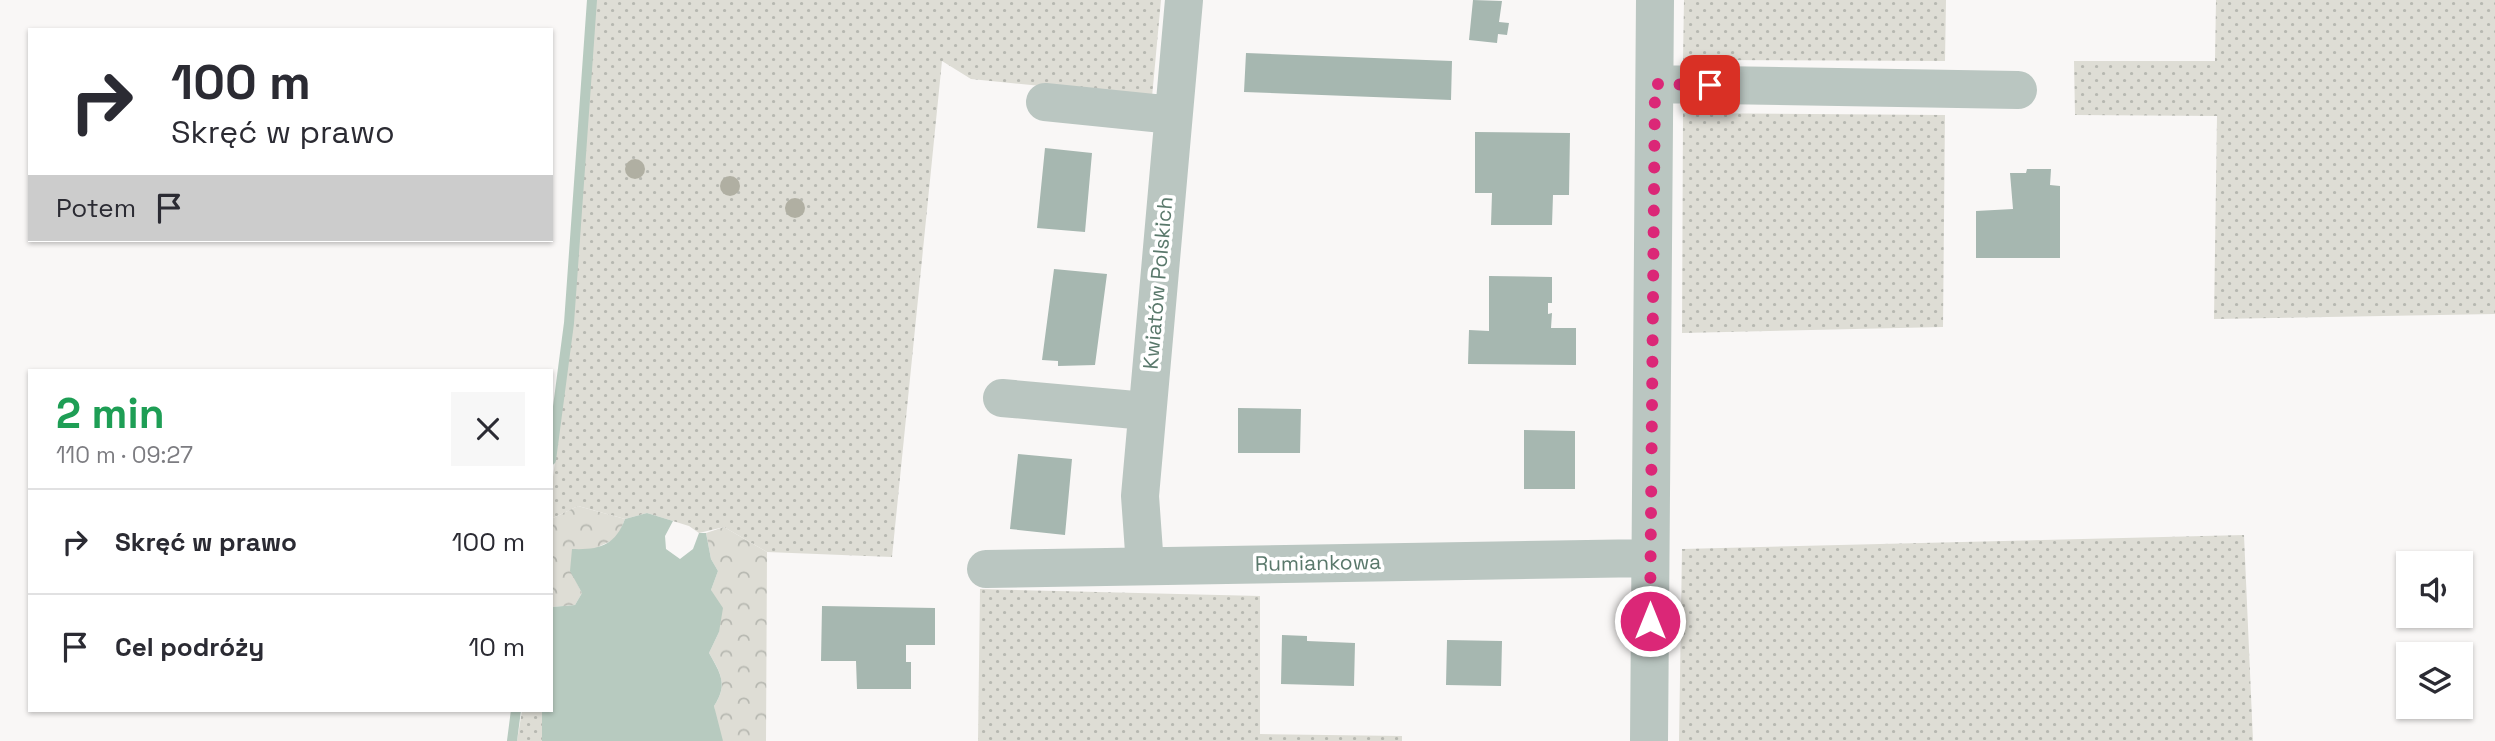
<!DOCTYPE html>
<html lang="pl">
<head>
<meta charset="utf-8">
<style>
  body { margin:0; font-family:"Space Grotesk",sans-serif; background:#f7f7f7; color:#2b2b33; height:100vh; display:flex; flex-direction:column; font-size:26px; white-space:nowrap }
  * { box-sizing:border-box; margin:0 }
  p { font-size:23px; color:#7c7c81 }
  .icon { flex:none; width:38px; height:38px; fill:none; stroke:currentColor; stroke-width:2; stroke-linecap:round; stroke-linejoin:round }
  .map { position:relative; flex:1; overflow:hidden }
  .drawer { position:absolute; left:28px; top:369px; width:525px; height:343px; display:flex; flex-direction:column; background:#fff; border-radius:0px; box-shadow:0 2px 5px #0004 }
  .drawer>* { flex:none }
  .banner { position:absolute; left:28px; top:28px; width:525px; height:214px; border-radius:0px; box-shadow:0 2px 5px #0004; background:#fff; color:#2b2b33; overflow:hidden }
  .tools { position:absolute; left:2396px; top:551px; display:grid; gap:14px }
  .tools a { display:grid; place-items:center; width:77px; height:77px; border-radius:0px; background:#fff; box-shadow:0 2px 5px #0004; font-size:35px }
  .pin { position:absolute; display:grid; place-items:center; width:60px; height:60px; color:#fff; margin:-30px; border-radius:14px; box-shadow:0 4px 10px #0006 }
  .me { position:absolute; width:77px; margin:-38px; rotate:0deg; stroke-linejoin:round; filter:drop-shadow(0 0 5px #0008) }
  .turn { display:flex; align-items:center; gap:24px; height:147px; padding:0 28px; font-size:32px }
  .turn .icon { width:91px; height:91px; stroke-width:2.5 }
  .turn b { display:block; font-size:49px; line-height:60px }
  .then { display:flex; align-items:center; height:66px; padding:0 28px; background:#0003; gap:14px; font-size:26px }
  .round { display:grid; place-items:center; flex:none; width:74px; height:74px; border-radius:0px; background:#f7f7f7 }
  .headline { display:flex; align-items:center; justify-content:space-between; height:119px; padding:0 28px }
  h1 { font-size:42px; font-weight:700; line-height:52px; color:#1e9e55 }
  ul { padding:0; list-style:none }
  li { display:flex; align-items:center; gap:21px; height:105px; padding:0 28px; border-top:2px solid #e1e1e2 }
  li div { flex:1 }
  li b { display:block; font-size:26px }
  li em { font-style:normal }
  .map>svg:first-child { display:block }
  .grass { fill:url(#grass-dots) }
  .forest { fill:url(#forest-crowns) }
  .water { fill:#b7cabf }
  .lines { fill:none; stroke-linecap:round; stroke-linejoin:round }
  .stream { stroke:#b7cabf; stroke-width:10 }
  .building { fill:#a6b7b0 }
  .street { stroke:#bac6c1; stroke-width:38 }
  .tree { fill:#b0afa2 }
  .route { stroke:#db2777; stroke-width:12; stroke-dasharray:0 21.6 }
  .labels { text-anchor:middle; stroke-width:7; stroke-linejoin:round; paint-order:stroke }
  .street-label { font-size:21px; fill:#59786b; stroke:#fff }
</style>
</head>
<body>
<div class="map">
<svg width="2495" height="741" viewBox="0 0 2495 741">
  <defs>
    <pattern id="grass-dots" width="8" height="8" patternUnits="userSpaceOnUse" patternTransform="scale(1.75)"><rect width="8" height="8" fill="#deddd5"/><path d="M2 2h.1M6 6h.1" fill="none" stroke="#b7b8b1" stroke-width="1.8" stroke-linecap="round"/></pattern>
    <pattern id="forest-crowns" width="20" height="18" patternUnits="userSpaceOnUse" patternTransform="scale(1.75)"><rect width="20" height="18" fill="#deddd5"/><path d="M2 6a3 3 0 1 1 6 0M12 15a3 3 0 1 1 6 0" fill="none" stroke="#b7b8b1"/></pattern>
  </defs>
  <rect width="100%" height="100%" fill="#f9f7f6"/>
  <path class="grass" d="M596,0H1161L1152,97L971,79L942,61L892,557L767,552L724,527L699,533L689,526L647,513L625,519L578,506L551,519V492L569,354Z
    M1684,0H1946L1945,61L1683,60Z
    M2216,0H2495V314L2214,319L2217,116L2075,115L2074,61H2215Z
    M1683,113L1945,115L1943,327L1682,333Z
    M2244,535L2253,741H1679L1682,549Z
    M980,589L1260,596V734L1402,736V741H978Z
    M522,711H542V741H517Z"/>
  <path class="forest" d="M578,506L625,519C614,548 611,537 591,552C584,557 577,565 571,571L582,593L575,605L552,607L551,519Z
    M724,527L767,552L766,741H723L719,737L714,706C728,685 721,673 709,653L719,632L711,590L718,571L711,559L706,533Z"/>
  <path class="water" d="M647,513L673,521L665,536L666,549L680,559L693,549L699,533H706L711,559L718,571L711,590L723,608L719,632L709,653C721,674 728,685 714,706L723,741H542V711L551,710L552,607L575,605L582,593L570,571L572,549C599,550 615,546 625,519Z"/>
  <g class="lines">
    <path class="stream" d="M551,460L569,323L592,0
      M512,741L516,710"/>
  </g>
  <path class="building" d="M1473,0L1502,1L1499,22L1509,23L1507,35L1498,34L1497,43L1469,40Z
    M1246,53L1452,61L1451,100L1244,92Z
    M1475,132L1570,133L1569,195H1553L1552,225H1491L1492,193H1475Z
    M1045,148L1092,153L1085,232L1037,228Z
    M2027,169H2051L2050,185L2060,186V258H1976V211L2013,209L2010,173H2026Z
    M1054,269L1107,274L1095,365L1058,366V361L1042,360Z
    M1489,276L1552,277V303H1548V314L1552,313L1551,328H1576V365L1468,364L1469,330L1489,331Z
    M1238,408L1301,409L1300,453H1238Z
    M1524,430L1575,431V489H1524Z
    M1018,454L1072,459L1065,535L1010,529Z
    M822,606L935,608V645H906V662H911V689H857L856,661H821Z
    M1282,635L1307,636V641L1355,643L1354,686L1281,684Z
    M1447,640L1502,641L1501,686L1446,685Z"/>
  <g class="lines">
    <path class="street" d="M1655,84L2018,90
      M1045,102L1173,115
      M1002,398L1146,411
      M1145,566L1140,496L1184,0
      M986,569L1650,558
      M1649,741L1655,0"/>
  </g>
  <g class="tree">
    <circle cx="635" cy="169" r="10"/>
    <circle cx="730" cy="186" r="10"/>
    <circle cx="795" cy="208" r="10"/>
  </g>
  <g class="lines">
    <path class="route" d="M1650,621L1655,84L1710,85"/>
  </g>
  <g class="labels">
    <g class="street-label">
      <text transform="translate(1158 283) rotate(-85)" y="7">Kwiatów Polskich</text>
      <text transform="translate(1318 563) rotate(-1)" y="7">Rumiankowa</text>
    </g>
  </g>
</svg>
<div class="tools">
<a><svg class="icon" aria-label="sound" viewBox="0 0 24 24"><path d="M4 9h4l5-4v14l-5-4H4zM17 9q2 3 0 6"/></svg></a>
<a><svg class="icon" aria-label="layers" viewBox="0 0 24 24"><path d="M12 4l9 5-9 5-9-5zM3 14l9 5 9-5"/></svg></a>
</div>
<div class="pin" style="left:1710px;top:85px;background:#d93025"><svg class="icon" aria-label="arrive" viewBox="0 0 24 24"><path d="M6 21V4h12l-3 4 3 4H6"/></svg></div>
<svg class="me" style="left:1650px;top:621px" viewBox="-20 -20 40 40"><circle r="17" fill="#db2777" stroke="#fff" stroke-width="3"/><path d="M0-11L8 9 0 5-8 9z" fill="#fff"/></svg>
<div class="banner">
<div class="turn"><svg class="icon" aria-label="right" viewBox="0 0 24 24"><path d="M7 20v-9h11M14 6l5 5-5 5"/></svg><div><b>100 m</b>Skręć w prawo</div></div>
<div class="then">Potem<svg class="icon" aria-label="arrive" viewBox="0 0 24 24"><path d="M6 21V4h12l-3 4 3 4H6"/></svg></div>
</div>
<section class="drawer">
<div class="headline"><div><h1>2 min</h1><p>110 m · 09:27</p></div><a class="round"><svg class="icon" aria-label="close" viewBox="0 0 24 24"><path d="M6 6l12 12M18 6L6 18"/></svg></a></div>
<ul>
<li><svg class="icon" aria-label="right" viewBox="0 0 24 24"><path d="M7 20v-9h11M14 6l5 5-5 5"/></svg><div><b>Skręć w prawo</b></div><em>100 m</em></li>
<li><svg class="icon" aria-label="arrive" viewBox="0 0 24 24"><path d="M6 21V4h12l-3 4 3 4H6"/></svg><div><b>Cel podróży</b></div><em>10 m</em></li>
</ul>
</section>
</div>
</body>
</html>
